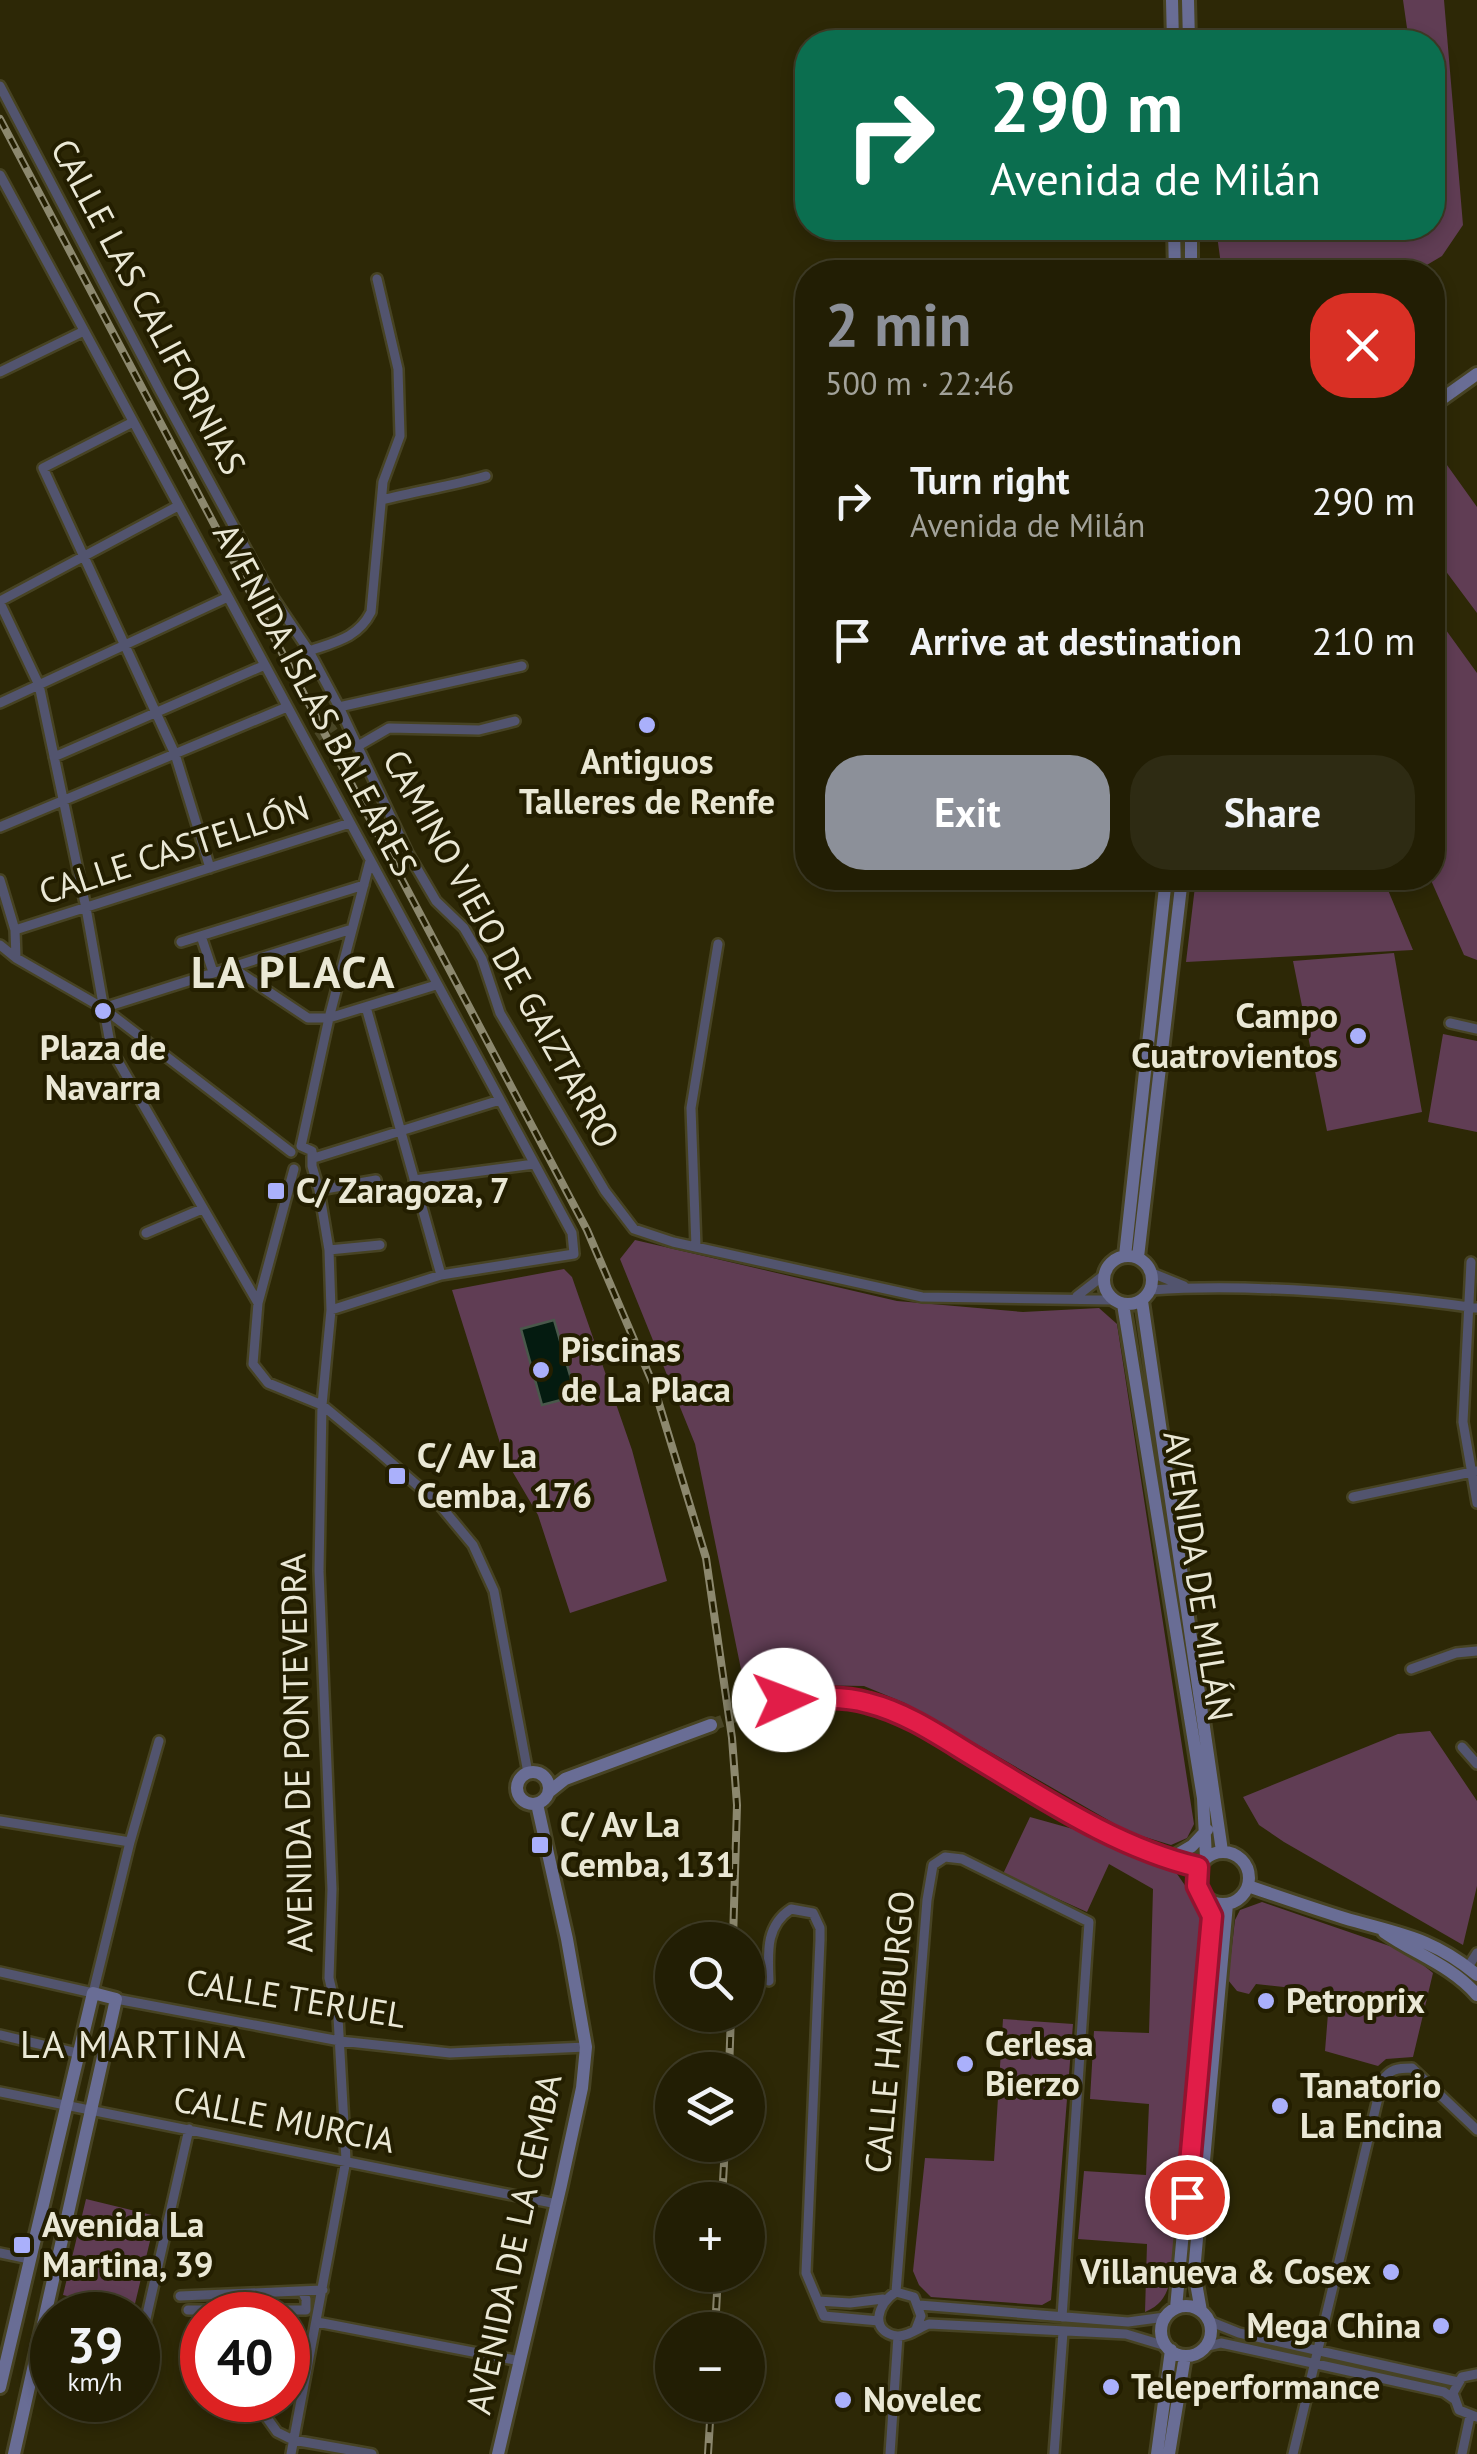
<!DOCTYPE html>
<html lang="en">
<head>
<meta charset="utf-8">
<style>
  body { margin:0; font-family:"PT Sans",sans-serif; background:#2e2b13; color:#f1f3f6; height:100vh; display:flex; flex-direction:column; font-size:38px; white-space:nowrap }
  * { box-sizing:border-box; margin:0 }
  p { font-size:32px; color:#a2a29a }
  .icon { flex:none; width:55px; height:55px; fill:none; stroke:currentColor; stroke-width:2; stroke-linecap:round; stroke-linejoin:round }
  .map { position:relative; flex:1; overflow:hidden }
  .sheet { position:absolute; left:795px; top:260px; width:650px; height:630px; display:flex; flex-direction:column; background:#221e04; border-radius:40px; box-shadow:0 5px 15px #0003,0 0 0 2px #3f3c26 }
  .sheet>* { flex:none }
  .banner { position:absolute; left:795px; top:30px; width:650px; height:210px; border-radius:40px; box-shadow:0 5px 15px #0003,0 0 0 2px #3f3c26; background:#0b6e4f; color:#fff; overflow:hidden }
  .fabs { position:absolute; left:655px; top:1922px; display:grid; gap:20px }
  .fabs a { display:grid; place-items:center; width:110px; height:110px; border-radius:50%; background:#221e04; box-shadow:0 5px 15px #0003,0 0 0 2px #3f3c26; font-size:50px }
  .speed { position:absolute; left:30px; top:2292px; display:flex; gap:20px; font-size:50px; font-weight:700; text-align:center }
  .speed>* { display:grid; place-content:center; width:130px; height:130px; border-radius:50%; background:#221e04; box-shadow:0 5px 15px #0003,0 0 0 2px #3f3c26; line-height:1 }
  .speed small { font-size:25px; font-weight:400 }
  .speed .limit { border:15px solid #d22; background:#fff; color:#111 }
  .pin { position:absolute; display:grid; place-items:center; width:85px; height:85px; color:#fff; margin:-42px; border:5px solid #fff; border-radius:50%; box-shadow:0 2px 10px #0007 }
  .me { position:absolute; width:110px; margin:-55px; rotate:88deg; stroke-linejoin:round; filter:drop-shadow(0 0 8px #0008) }
  .turn { display:flex; align-items:center; gap:35px; height:210px; padding:0 30px; font-size:45px }
  .turn .icon { width:130px; height:130px; stroke-width:2.5 }
  .turn b { display:block; font-size:70px; line-height:85px }
  .round { display:grid; place-items:center; flex:none; width:105px; height:105px; border-radius:40px; background:#2e2b13 }
  .headline { display:flex; align-items:center; justify-content:space-between; height:170px; padding:0 30px }
  h1 { font-size:60px; font-weight:700; line-height:75px; color:#8c9099 }
  .button { display:flex; gap:20px; margin-top:auto; padding:20px 30px }
  .button a { flex:1; height:115px; border-radius:40px; background:#8c9099; color:#fff; font-size:40px; font-weight:700; line-height:115px; text-align:center }
  .button a+a { background:#2e2b13; color:#f1f3f6 }
  ul { padding:0; list-style:none }
  li { display:flex; align-items:center; gap:30px; height:140px; padding:0 30px }
  li div { flex:1 }
  li b { display:block; font-size:38px }
  li em { font-style:normal }
  .map>svg:first-child { display:block }
  .green { fill:#603d54 }
  .water { fill:#041b10; stroke:#49584b; stroke-width:2.5 }
  .lines { fill:none; stroke-linecap:round; stroke-linejoin:round }
  .street-tunnel { stroke:#494525; stroke-width:9; stroke-dasharray:9 4.5; stroke-linecap:butt }
  .secondary-tunnel { stroke:#494525; stroke-width:12; stroke-dasharray:12 6; stroke-linecap:butt }
  .street-casing { stroke:#474323; stroke-width:14 }
  .secondary-casing { stroke:#474323; stroke-width:18 }
  .street { stroke:#52546e; stroke-width:9 }
  .secondary { stroke:#696d95; stroke-width:12 }
  .rail-casing { stroke:#8c886e; stroke-width:8 }
  .rail { stroke:#231e00; stroke-width:4; stroke-dasharray:11; stroke-linecap:butt }
  .route-casing { stroke:#92132f; stroke-width:25 }
  .route { stroke:#e11d48; stroke-width:18 }
  .poi-dot { fill:#aab0fb; stroke:#231e00; stroke-width:4 }
  .labels { text-anchor:middle; stroke-width:8; stroke-linejoin:round; paint-order:stroke }
  .street-label { font-size:35px; fill:#eae8d5; stroke:#231e00 }
  .poi-label { font-size:35px; font-weight:bold; fill:#eae8d5; stroke:#231e00; text-anchor:start }
  .neighbourhood-label { font-size:38px; letter-spacing:2.5px; fill:#eae8d5; stroke:#231e00 }
  .district-label { font-size:45px; font-weight:bold; letter-spacing:2.5px; fill:#eae8d5; stroke:#231e00 }
</style>
</head>
<body>
<div class="map">
<svg width="1477" height="2454" viewBox="0 0 1477 2454">
  <rect width="100%" height="100%" fill="#2d2806"/>
  <path class="green" d="M1403,0H1444L1463,225L1442,256L1415,272H1222L1216,228H1432V42H1409Z
    M1432,444L1477,507V613L1433,554Z
    M1433,612L1477,673V960L1464,955L1430,878H1432Z
    M1196,878H1383L1413,950L1186,962Z
    M1394,953L1422,1112L1327,1131L1293,961Z
    M1443,1034L1477,1041V1132L1428,1122Z
    M635,1240L897,1301L1023,1312L1099,1308L1117,1324L1194,1824L1187,1838L1171,1845L1129,1832L905,1703L864,1686L744,1684L695,1444L620,1259Z
    M564,1269L572,1277L632,1450L667,1581L570,1613L538,1515L505,1459L452,1290Z
    M1430,1731L1477,1801V1886L1463,1945L1284,1842L1259,1825L1243,1797L1398,1734Z
    M1030,1817L1073,1829L1175,1871L1198,1904L1203,1919L1174,2267C1168,2288 1167,2303 1145,2312L1147,2244L1078,2239L1084,2171L1146,2175L1149,2104L1090,2099L1094,2031L1149,2033L1153,1889L1109,1864L1087,1912L1003,1874Z
    M1262,1902L1407,1952L1433,1973L1413,2057L1386,2059L1378,2066L1325,2051L1329,2001L1302,1989L1256,1984L1249,1994L1237,1991L1228,1980L1235,1920L1240,1910Z
    M1003,2019L1073,2024L1051,2300L1042,2305L931,2297L919,2285L913,2271L925,2158L994,2161Z
    M86,2199L156,2216L133,2312L63,2295Z"/>
  <path class="water" d="M554,1320L576,1396L542,1405L521,1329Z"/>
  <g class="lines">
    <path class="street-tunnel" d="M317,737L335,725"/>
    <path class="secondary-tunnel" d="M711,1725L784,1699"/>
    <g class="street-casing">
      <path id="street" d="M0,86L159,389L270,593L309,651L339,707
        M0,175L572,1233L574,1254L441,1275L331,1310
        M0,372L84,331
        M133,422L43,468L175,754L210,868
        M382,500C417,491 451,486 486,476
        M0,601L178,506
        M0,603L39,685L86,908L111,1049L258,1303
        M309,651C335,642 358,638 371,612L383,482L400,436L398,369L377,279
        M522,666L339,707L408,853L436,901L464,928L482,959L500,1013L605,1191L634,1229L673,1242L922,1297L1114,1300
        M0,703L228,597
        M358,746L389,728L479,730L515,721
        M54,757L265,665
        M0,827L287,707
        M0,880L15,930L16,958
        M15,930L350,823
        M201,936L213,972
        M181,942L364,885
        M0,945L16,958L103,1008L291,1152
        M230,966L308,1018H329L436,985
        M366,1007L441,1275
        M103,1008L352,929
        M1450,1023L1477,1029
        M301,1146L329,1018L370,861
        M314,1158L500,1100
        M294,1169L258,1303L253,1364L268,1383L322,1405L374,1448L439,1504L473,1545L494,1591L528,1773
        M414,1180L534,1164
        M319,1190L376,1180
        M146,1233L202,1209
        M696,1247L691,1108L718,944
        M329,1250L380,1245
        M1471,1262L1463,1422L1477,1503
        M1152,1273L1184,1286
        M1151,1290C1255,1283 1374,1294 1477,1308
        M1077,1296L1104,1275
        M1353,1497L1477,1471
        M1411,1669L1456,1653L1477,1651
        M1462,1747L1477,1764
        M0,1821L130,1842
        M1468,1967L1477,1953
        M0,1972L93,1993L130,1842L159,1741
        M769,1981C768,1953 765,1926 791,1909L813,1913L820,1928V1940L806,2273L824,2316L879,2321
        M116,1999L340,2041L450,2053L586,2047
        M0,2035L77,2053
        M0,2092L557,2204
        M0,2253L29,2259
        M896,2292L927,1900L933,1865L945,1857L962,1859L1089,1922L1062,2317
        M180,2296L323,2290
        M818,2301L850,2303L883,2299
        M919,2305L1128,2322L1165,2317
        M188,2310H306V2299L302,2291
        M1209,2321L1239,2333L1458,2382
        M317,2322L520,2361
        M916,2329L921,2316L914,2297L896,2292C877,2303 869,2332 897,2336C908,2337 920,2327 929,2324L1126,2334L1166,2346
        M143,2332L189,2129
        M1205,2347L1221,2343L1444,2392L1454,2399
        M1477,2374L1462,2377L1453,2393L1459,2410L1477,2417
        M254,2400L277,2432L293,2440L372,2454
        M291,2454L346,2160L338,2017L329,1978L332,1889L319,1571L322,1405L331,1310L329,1250L319,1190L312,1166V1151L301,1146
        M890,2454L898,2336
        M1054,2454L1063,2332
        M1293,2454L1382,2081C1390,2069 1397,2068 1412,2068L1477,2130
        M1462,2454L1470,2416"/>
    </g>
    <g class="secondary-casing">
      <path id="secondary" d="M1172,0L1173,42
        M1188,0L1189,42
        M1174,228L1175,272
        M1191,228V272
        M1432,406L1477,374
        M1104 1280a24 24 0 1 1 48 0a24 24 0 1 1-48 0Z
        M1125,1256L1166,878
        M1138,1257L1182,878
        M1142,1301L1222,1851
        M1123,1304L1203,1798L1206,1858
        M784,1699C812,1697 840,1695 868,1703C908,1714 943,1738 978,1759C1048,1801 1118,1847 1198,1867
        M517 1788a16 16 0 1 1 32 0a16 16 0 1 1-32 0Z
        M550,1791L565,1779L711,1725
        M1197 1878a26 26 0 1 1 52 0a26 26 0 1 1-52 0Z
        M1170,1859L1192,1846L1207,1830
        M1248,1886C1280,1897 1312,1908 1344,1918C1398,1934 1432,1937 1477,1975
        M1384,1932C1415,1954 1451,1965 1477,1995
        M1161 2331a25 25 0 1 1 50 0a25 25 0 1 1-50 0Z
        M1176,2308L1212,1916L1206,1898
        M1201,2311L1194,2272L1227,1904
        M0,2387L93,1993L116,1999L14,2454
        M498,2454L561,2185L582,2088L586,2047L567,1939L537,1804
        M1157,2454L1171,2350
        M1169,2454L1185,2356"/>
    </g>
    <use href="#street" class="street"/>
    <use href="#secondary" class="secondary"/>
    <g class="rail-casing">
      <path id="rail" d="M0,119L587,1230L653,1384L706,1558L732,1738L737,1805L733,1940
        M729,2070L731,2015
        M722,2200L725,2145
        M715,2330L718,2275
        M708,2454L711,2405"/>
    </g>
    <use href="#rail" class="rail"/>
  </g>
  <g class="lines">
    <g class="route-casing">
      <path id="route" d="M784,1700C812,1698 840,1695 868,1703C908,1713 943,1738 978,1759C1048,1801 1118,1848 1198,1867L1197,1886L1212,1916L1187,2197"/>
    </g>
    <use href="#route" class="route"/>
  </g>
  <g class="poi-dot">
    <circle cx="647" cy="725" r="10"/>
    <circle cx="103" cy="1011" r="10"/>
    <circle cx="1358" cy="1036" r="10"/>
    <rect x="266" y="1181" width="20" height="20" rx="5"/>
    <circle cx="541" cy="1370" r="10"/>
    <rect x="387" y="1466" width="20" height="20" rx="5"/>
    <rect x="530" y="1835" width="20" height="20" rx="5"/>
    <circle cx="1266" cy="2001" r="10"/>
    <circle cx="965" cy="2064" r="10"/>
    <circle cx="1280" cy="2106" r="10"/>
    <rect x="12" y="2235" width="20" height="20" rx="5"/>
    <circle cx="1391" cy="2272" r="10"/>
    <circle cx="1441" cy="2326" r="10"/>
    <circle cx="1111" cy="2387" r="10"/>
    <circle cx="843" cy="2400" r="10"/>
  </g>
  <g class="labels">
    <g class="street-label">
      <text transform="translate(148 307) rotate(62)" y="12">CALLE LAS CALIFORNIAS</text>
      <text transform="translate(315 700) rotate(62)" y="12">AVENIDA ISLAS BALEARES</text>
      <text transform="translate(174 850) rotate(-18)" y="12">CALLE CASTELLÓN</text>
      <text transform="translate(501 949) rotate(61)" y="12">CAMINO VIEJO DE GAIZTARRO</text>
      <text transform="translate(1198 1576) rotate(81)" y="12">AVENIDA DE MILÁN</text>
      <text transform="translate(297 1753) rotate(-91)" y="12">AVENIDA DE PONTEVEDRA</text>
      <text transform="translate(296 1999) rotate(9)" y="12">CALLE TERUEL</text>
      <text transform="translate(890 2032) rotate(-85)" y="12">CALLE HAMBURGO</text>
      <text transform="translate(284 2120) rotate(11)" y="12">CALLE MURCIA</text>
      <text transform="translate(514 2244) rotate(-78)" y="12">AVENIDA DE LA CEMBA</text>
    </g>
    <g class="poi-label">
      <text x="647" y="774" text-anchor="middle">Antiguos<tspan x="647" dy="40">Talleres de Renfe</tspan></text>
      <text x="1338" y="1028" text-anchor="end">Campo<tspan x="1338" dy="40">Cuatrovientos</tspan></text>
      <text x="103" y="1060" text-anchor="middle">Plaza de<tspan x="103" dy="40">Navarra</tspan></text>
      <text x="296" y="1203">C/ Zaragoza, 7</text>
      <text x="561" y="1362">Piscinas<tspan x="561" dy="40">de La Placa</tspan></text>
      <text x="417" y="1468">C/ Av La<tspan x="417" dy="40">Cemba, 176</tspan></text>
      <text x="560" y="1837">C/ Av La<tspan x="560" dy="40">Cemba, 131</tspan></text>
      <text x="1286" y="2013">Petroprix</text>
      <text x="985" y="2056">Cerlesa<tspan x="985" dy="40">Bierzo</tspan></text>
      <text x="1300" y="2098">Tanatorio<tspan x="1300" dy="40">La Encina</tspan></text>
      <text x="42" y="2237">Avenida La<tspan x="42" dy="40">Martina, 39</tspan></text>
      <text x="1371" y="2284" text-anchor="end">Villanueva &amp; Cosex</text>
      <text x="1421" y="2338" text-anchor="end">Mega China</text>
      <text x="1131" y="2399">Teleperformance</text>
      <text x="863" y="2412">Novelec</text>
    </g>
    <g class="neighbourhood-label">
      <text x="134" y="2058">LA MARTINA</text>
    </g>
    <g class="district-label">
      <text x="294" y="988">LA PLACA</text>
    </g>
  </g>
</svg>
<div class="fabs">
<a><svg class="icon" aria-label="search" viewBox="0 0 24 24"><circle cx="10" cy="10" r="6"/><path d="M15 15l6 6"/></svg></a>
<a><svg class="icon" aria-label="layers" viewBox="0 0 24 24"><path d="M12 4l9 5-9 5-9-5zM3 14l9 5 9-5"/></svg></a>
<a>+</a>
<a>−</a>
</div>
<div class="speed"><div>39<small>km/h</small></div><div class="limit">40</div></div>
<div class="pin" style="left:1187px;top:2197px;background:#d93025"><svg class="icon" aria-label="arrive" viewBox="0 0 24 24"><path d="M6 21V4h12l-3 4 3 4H6"/></svg></div>
<svg class="me" style="left:784px;top:1700px" viewBox="-20 -20 40 40"><circle r="19" fill="#fff"/><path d="M0-13L10 11 0 6-10 11z" fill="#e11d48"/></svg>
<div class="banner">
<div class="turn"><svg class="icon" aria-label="right" viewBox="0 0 24 24"><path d="M7 20v-9h11M14 6l5 5-5 5"/></svg><div><b>290 m</b>Avenida de Milán</div></div>
</div>
<section class="sheet">
<div class="headline"><div><h1>2 min</h1><p>500 m · 22:46</p></div><a class="round" style="background:#d93025;color:#fff"><svg class="icon" aria-label="close" viewBox="0 0 24 24"><path d="M6 6l12 12M18 6L6 18"/></svg></a></div>
<ul>
<li><svg class="icon" aria-label="right" viewBox="0 0 24 24"><path d="M7 20v-9h11M14 6l5 5-5 5"/></svg><div><b>Turn right</b><p>Avenida de Milán</p></div><em>290 m</em></li>
<li><svg class="icon" aria-label="arrive" viewBox="0 0 24 24"><path d="M6 21V4h12l-3 4 3 4H6"/></svg><div><b>Arrive at destination</b></div><em>210 m</em></li>
</ul>
<div class="button"><a>Exit</a><a>Share</a></div>
</section>
</div>
</body>
</html>
